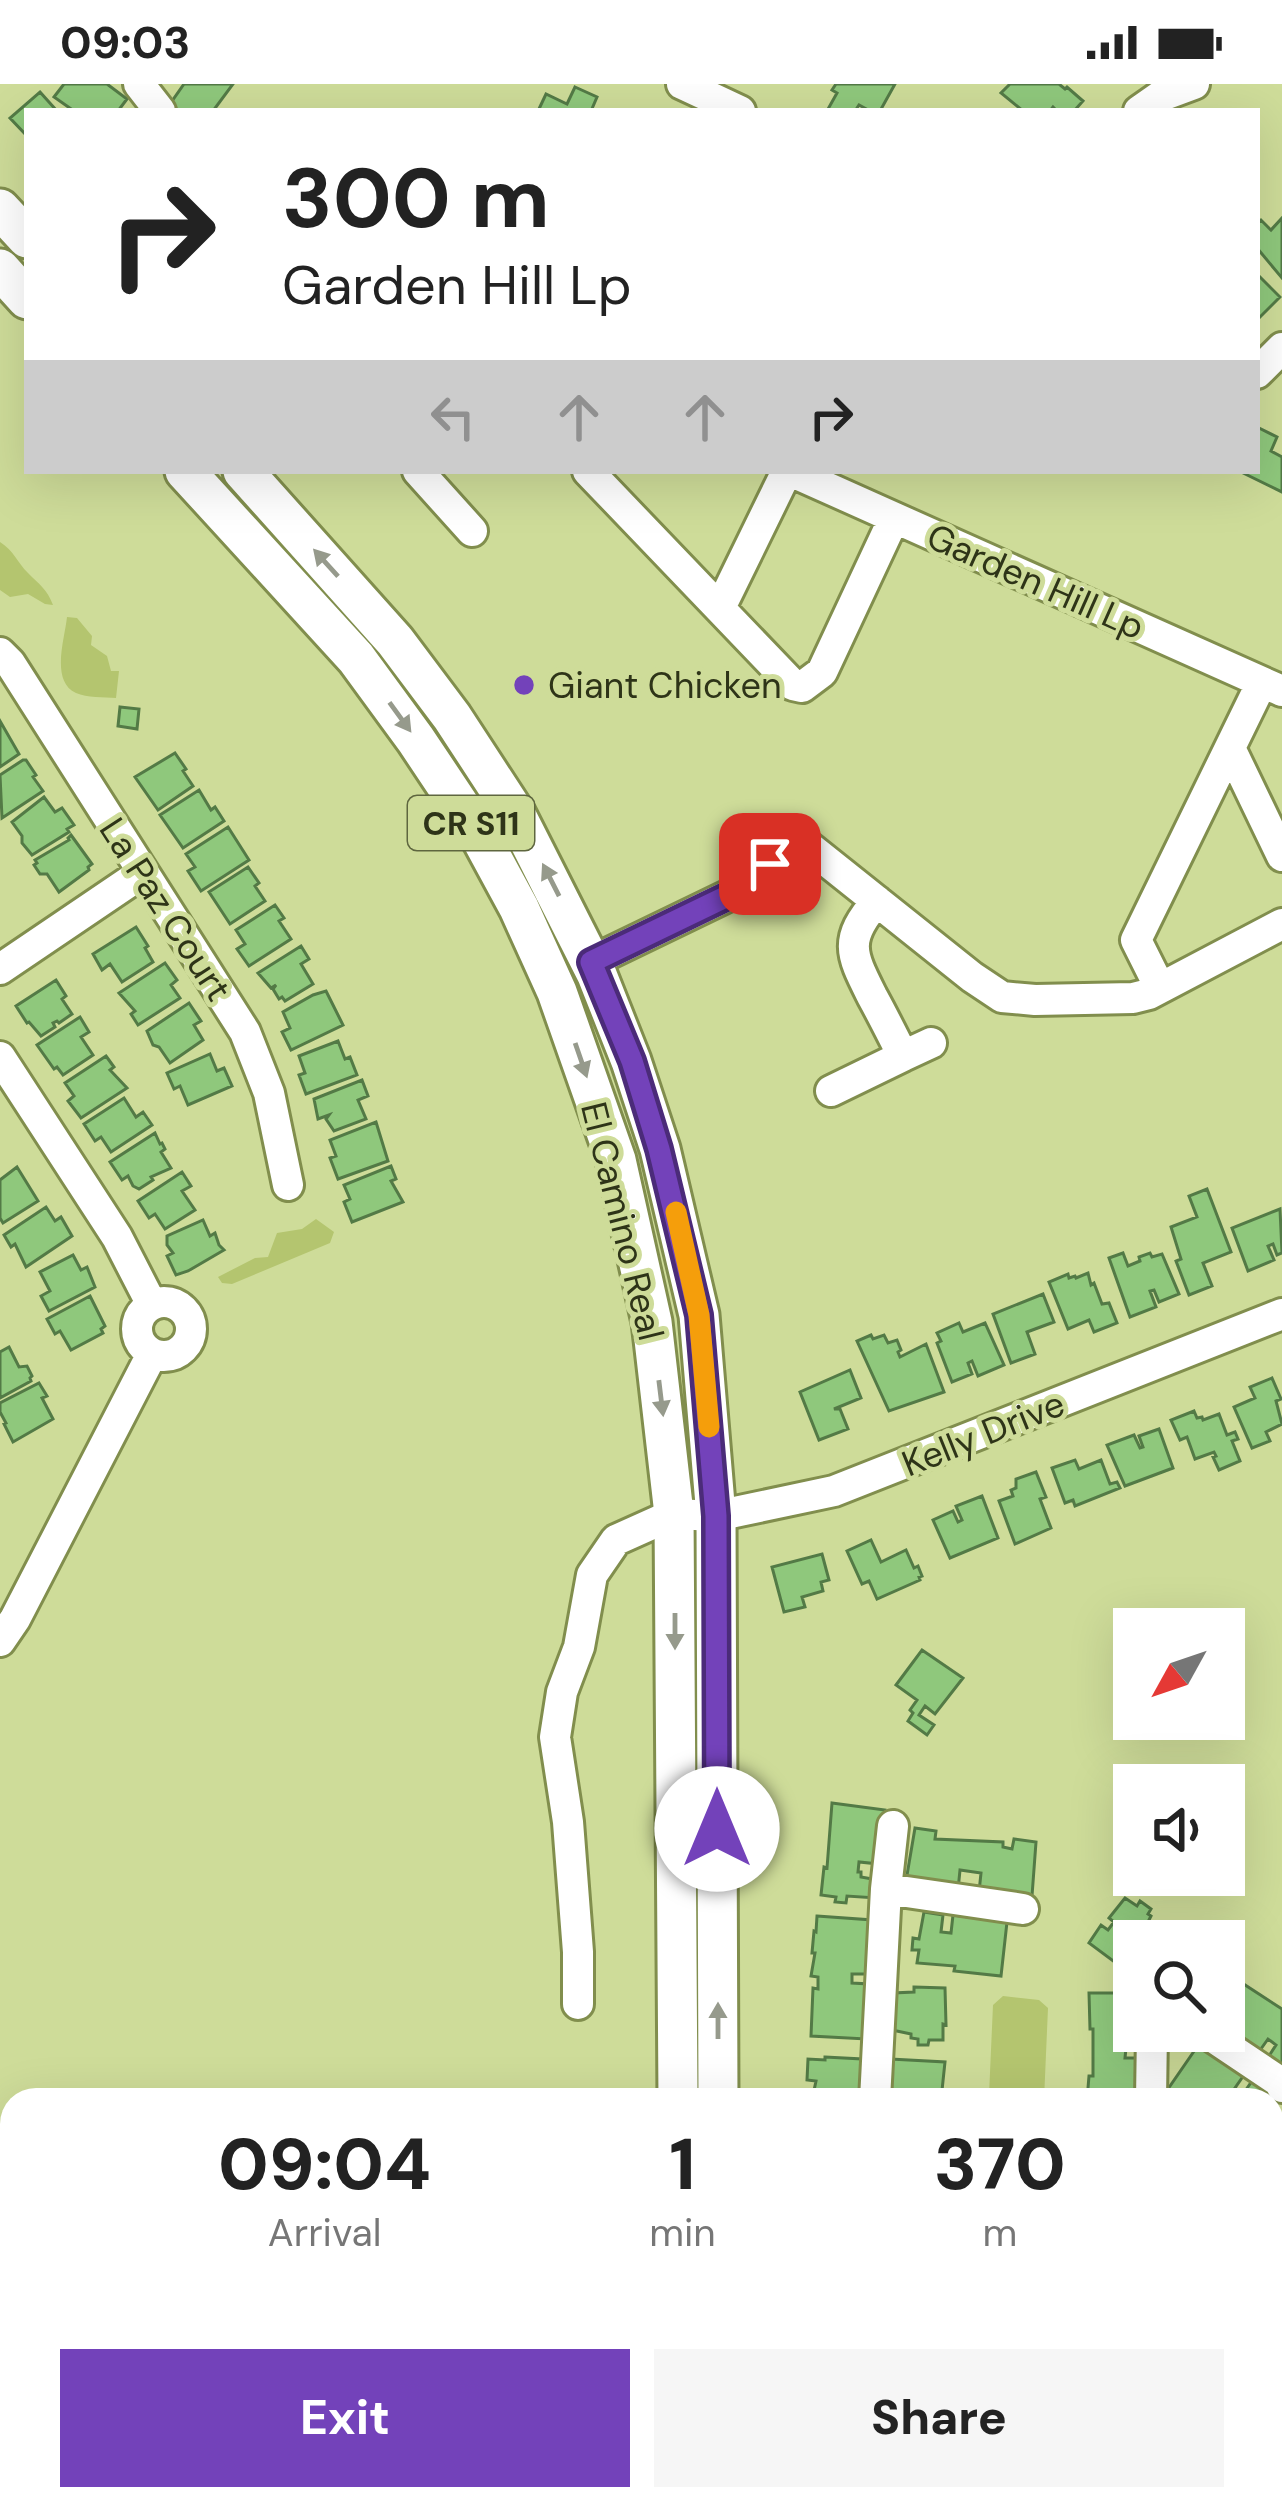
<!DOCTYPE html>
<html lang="en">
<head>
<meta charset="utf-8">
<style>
  body { margin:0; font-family:"DM Sans",sans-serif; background:#f6f6f6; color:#222; height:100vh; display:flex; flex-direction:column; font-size:45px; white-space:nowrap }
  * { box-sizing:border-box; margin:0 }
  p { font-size:39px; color:#767676 }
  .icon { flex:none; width:66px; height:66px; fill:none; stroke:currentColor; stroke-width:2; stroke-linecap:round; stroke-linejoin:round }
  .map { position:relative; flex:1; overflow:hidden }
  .side { position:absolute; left:0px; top:2004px; width:1284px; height:423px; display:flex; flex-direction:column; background:#fff; border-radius:36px 36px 0 0; box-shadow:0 12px 48px #0002 }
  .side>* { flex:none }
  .hud { position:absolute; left:24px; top:24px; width:1236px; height:366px; border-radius:0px; box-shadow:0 12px 48px #0002; background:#fff; color:#222; overflow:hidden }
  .needle { width:78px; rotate:230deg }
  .fabs { position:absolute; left:1113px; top:1524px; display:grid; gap:24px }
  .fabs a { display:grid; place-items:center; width:132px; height:132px; border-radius:0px; background:#fff; box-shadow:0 12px 48px #0002; font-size:60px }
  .pin { position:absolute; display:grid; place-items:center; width:102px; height:102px; color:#fff; margin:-51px; border-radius:24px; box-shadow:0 6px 18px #0006 }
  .me { position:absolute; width:132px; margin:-66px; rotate:0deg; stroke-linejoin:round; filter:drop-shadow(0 0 9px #0008) }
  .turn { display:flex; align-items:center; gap:42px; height:252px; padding:0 60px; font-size:54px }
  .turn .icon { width:156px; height:156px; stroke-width:2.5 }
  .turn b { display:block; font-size:84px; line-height:102px }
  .lanes { display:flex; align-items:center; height:114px; padding:0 60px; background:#0003; justify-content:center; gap:60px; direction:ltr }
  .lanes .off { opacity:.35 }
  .eta { display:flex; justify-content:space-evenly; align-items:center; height:204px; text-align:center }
  .eta b { font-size:72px; font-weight:800; line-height:84px }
  .action { display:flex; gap:24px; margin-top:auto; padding:24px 60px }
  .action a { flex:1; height:138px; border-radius:0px; background:#7342ba; color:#fff; font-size:48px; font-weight:800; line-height:138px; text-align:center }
  .action a+a { background:#f6f6f6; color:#222 }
  .status { display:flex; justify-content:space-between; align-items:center; height:84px; padding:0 60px; background:#fff; direction:ltr }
  .status svg { height:33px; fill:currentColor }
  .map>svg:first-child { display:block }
  .green { fill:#b4c56f }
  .building { fill:#8fc87c; stroke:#537a46; stroke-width:3 }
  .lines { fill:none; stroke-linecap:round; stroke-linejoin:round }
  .minor-casing { stroke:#818e4d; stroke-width:36 }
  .major-casing { stroke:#818e4d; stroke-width:45 }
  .minor { stroke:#fff; stroke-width:30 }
  .major { stroke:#fff; stroke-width:39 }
  .oneway { fill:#969a8c }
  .route-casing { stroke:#4b2b79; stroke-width:30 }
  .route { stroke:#7342ba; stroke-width:21 }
  .slow { stroke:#f59e0b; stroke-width:21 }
  .poi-dot { fill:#7342ba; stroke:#cedc99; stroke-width:4.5 }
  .labels { text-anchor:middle; stroke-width:10; stroke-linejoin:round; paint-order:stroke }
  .shield { fill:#cedc99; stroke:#5e663f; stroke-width:3 }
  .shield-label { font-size:33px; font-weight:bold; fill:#2e3418 }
  .street-label { font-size:36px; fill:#2e3418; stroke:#cedc99 }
  .poi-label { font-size:36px; fill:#2e3418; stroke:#cedc99; text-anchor:start }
</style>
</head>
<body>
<div class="status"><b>09:03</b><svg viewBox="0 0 49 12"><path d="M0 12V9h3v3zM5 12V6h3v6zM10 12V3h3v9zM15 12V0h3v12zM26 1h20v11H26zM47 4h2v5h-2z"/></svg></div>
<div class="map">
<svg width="1282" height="2426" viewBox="0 0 1282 2426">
  <rect width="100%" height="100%" fill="#cedc99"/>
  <path class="green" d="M0,458C14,467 17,478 28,489C39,500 47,505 53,521L45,520L28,510L10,513L0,506Z
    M67,533L77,534L92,552L91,561L107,572L111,587H119L116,614C104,613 87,614 76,609C50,597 65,554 67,533Z
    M316,1135L334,1148L330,1159L232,1200L222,1199L218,1193L255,1174L268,1173L277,1149L302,1145Z
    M1003,1912L1039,1916L1048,1924L1044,2016H993L989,2011L993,1921Z"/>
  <path class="building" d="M64,0H107L127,15L118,27H74L54,13Z
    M184,0H233L213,27H179L170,20Z
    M836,0H895L880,27H870L859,21L855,27H832L828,25L837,9L832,6Z
    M1010,0H1059L1065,5L1067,3L1083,17L1074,27H1057L1053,23L1050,27H1023L1001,9Z
    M575,3L597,13L591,27H538L546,10L567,20Z
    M40,8L57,27H27V52L10,34Z
    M1282,134V194L1257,164V140L1261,136L1271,146Z
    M1257,190L1280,213L1260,233L1257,230Z
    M1257,343L1277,353L1271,367L1282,373V408L1239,387H1257Z
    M120,623L139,625L137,645L118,642Z
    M0,637L19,670L0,683Z
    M175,669L186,685L183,687L193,702L158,726L135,693Z
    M23,676H26L36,691L33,693L43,707L2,734L0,691Z
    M199,706L211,726L215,723L224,737L183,764L160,731Z
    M44,713L55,728L62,724L74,741L67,745L69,748L32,771L22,759V752L12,738Z
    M228,743L249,776L201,807L188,787L195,783L186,770Z
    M71,751L92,780L88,783L89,786L59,808L47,790H40L34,781L37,779L35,776L69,756L68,754Z
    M248,783L259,799L255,802L265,817L230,840L209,808Z
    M275,821L284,834L279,837L291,855L249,882L237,865L245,860L236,846Z
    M136,843L148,862L145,864L153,878L122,898L110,880L102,886L93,870Z
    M301,862L309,875L301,880L313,900L285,917L282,913L279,915L273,905L276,901L271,904L258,889Z
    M165,879L177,896L171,901L180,914L138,941L131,930L135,927L119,909Z
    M56,896L66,912L62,915L72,930L59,939L57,937L53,939L55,943L41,952L29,938L27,939L16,922Z
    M326,907L343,941L291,966L282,948L290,944L283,928L313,911Z
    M189,919L201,937L194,941L203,956L170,979L159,963L153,961L147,947Z
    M80,933L89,948L81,953L93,971L63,991L57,983L54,985L37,961Z
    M338,957L345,975L350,973L357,991L306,1010L299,991L305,989L299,972Z
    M210,970L217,987L224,984L232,1002L188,1021L180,1002L174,1005L167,989Z
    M106,972L114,983L110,986L127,1004L81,1034L68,1017L74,1012L65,999Z
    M362,996L368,1012L358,1016L366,1035L334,1047L326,1035L329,1031L318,1035L314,1015Z
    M124,1014L136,1033L143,1028L152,1041L111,1068L101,1053L95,1057L84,1040Z
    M376,1038L388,1077L338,1095L330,1074L336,1072L330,1056Z
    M155,1049L160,1060L162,1059L165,1065L161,1068L171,1084L151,1093L153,1096L139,1105L133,1102L128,1092L122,1096L110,1078Z
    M391,1082L396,1095L391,1097L403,1118L352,1138L344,1118L350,1115L344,1101Z
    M17,1083L38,1117L3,1139L0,1134V1096Z
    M182,1088L191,1102L182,1107L195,1126L165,1145L155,1130L149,1134L138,1117Z
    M1207,1105L1231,1168L1203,1179L1212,1202L1189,1211L1176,1177L1181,1175L1171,1143L1197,1133L1189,1112Z
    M46,1123L55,1137L61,1133L72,1152L26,1183L15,1160L11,1163L4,1151Z
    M1280,1125L1282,1169L1277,1171L1273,1160L1268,1162L1274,1176L1248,1187L1232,1144Z
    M203,1136L210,1152L215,1149L219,1161L224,1166L188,1187L176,1191L167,1172L173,1169L167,1161V1152Z
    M1123,1169L1128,1182L1140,1177L1139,1173L1150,1169L1152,1173L1162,1170L1179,1210L1159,1218L1154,1206L1150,1207L1156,1223L1130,1233L1109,1174Z
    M73,1171L81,1186L87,1183L95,1203L49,1227L41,1212L50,1207L40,1188Z
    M1088,1189L1091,1201L1094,1199L1102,1220L1109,1219L1117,1239L1094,1248L1089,1236L1068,1245L1049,1198L1068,1190L1069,1194L1075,1192L1076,1194Z
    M1043,1210L1054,1238L1027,1248L1035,1270L1011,1279L993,1230Z
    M90,1212L105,1242L101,1245L103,1249L71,1266L60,1247L55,1250L47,1235Z
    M959,1239L963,1248L985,1239L1004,1281L978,1292L972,1277L968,1279L972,1290L952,1298L937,1259L941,1257L937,1249Z
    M871,1251L873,1255L884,1251L888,1259L897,1256L901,1266L898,1268L900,1273L926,1260L944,1308L889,1327L857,1257Z
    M9,1263L19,1283L27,1282L32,1292L30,1294L31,1297L0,1314V1268Z
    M850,1286L861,1314L834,1325H840L848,1345L819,1356L800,1308Z
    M1272,1294L1281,1315L1276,1317L1282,1340L1266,1348L1270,1357L1252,1364L1234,1323L1255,1314L1250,1303Z
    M39,1299L47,1312L42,1314L53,1335L13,1358L4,1340L6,1339L0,1328V1319Z
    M1194,1327L1197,1334L1202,1333L1203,1336L1219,1330L1227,1351L1235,1348L1238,1355L1232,1357L1240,1377L1219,1386L1213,1373L1216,1372L1214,1368L1195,1375L1187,1353L1180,1356L1171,1336Z
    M1159,1345L1173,1384L1125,1402L1107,1361L1134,1351L1140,1364L1143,1363L1139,1352Z
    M1075,1376L1079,1385L1101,1376L1110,1400L1117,1398L1120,1404L1075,1422L1073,1416L1065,1419L1052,1384Z
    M1036,1388L1046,1413L1040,1415L1051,1444L1015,1460L999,1417L1013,1412L1011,1406L1016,1404V1395Z
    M982,1412L998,1454L950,1474L933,1436L953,1427L958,1438L962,1436L956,1422Z
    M871,1456L881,1478L906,1466L914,1484L918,1482L922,1492L919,1493L920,1496L877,1515L869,1497L862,1500L847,1467Z
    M822,1470L829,1496L821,1498L823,1507L802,1513L805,1523L784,1528L772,1483Z
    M922,1566L963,1594L935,1630L925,1622L919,1631L934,1641L927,1651L908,1637L913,1629L910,1626L917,1616L896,1601Z
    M832,1719L885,1726L879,1780L859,1778L858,1788H861V1793L878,1796L876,1814L847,1812L846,1819L835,1818L836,1813L821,1811L824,1783L827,1784Z
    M915,1744L936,1747L935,1755L1003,1758V1763L1012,1765L1014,1755L1036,1758L1032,1812L979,1808L981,1789L960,1786L958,1806L906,1797Z
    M1125,1814L1137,1822L1140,1817L1151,1825L1148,1830L1151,1832L1149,1836L1163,1849L1158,1857H1134L1132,1891L1089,1859L1101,1841L1108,1846L1114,1838L1109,1834Z
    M924,1828L943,1831L941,1848L951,1849L953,1831L1007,1838L1001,1892L954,1887L955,1882L917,1879L919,1866H912L913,1854L919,1855Z
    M817,1832L872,1836L869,1890H852V1899L869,1900L866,1955L811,1952L813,1904L818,1905V1893L811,1892L815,1869H812L814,1847L816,1848Z
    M1229,1886L1238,1892L1236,1895L1282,1925V1985L1267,1975L1276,1961L1268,1955L1258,1969L1227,1948L1237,1934L1233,1932L1235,1929L1226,1924L1224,1927V1889Z
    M914,1903L945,1904L946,1941L943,1940V1956H929L928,1961H918V1955L911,1954V1950L892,1946L893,1909L914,1908Z
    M1089,1909H1134V1947H1142V1964H1126L1125,1974H1142L1141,2016H1087L1089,1992H1093V1945H1090Z
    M1199,1960L1244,1991L1235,2004L1243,2010L1252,1997L1268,2007L1262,2016H1187L1168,2005Z
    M825,1973L862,1975L863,2016H812L816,1997L807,1996L808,1975L825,1976Z
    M890,1975L945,1978L941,2016H888Z
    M489,2415H548L551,2424L493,2426Z
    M973,2415H1026L1025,2426L988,2425V2422L972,2420Z
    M1036,2415H1075L1074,2426H1035Z
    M1102,2415H1164L1161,2426H1104L1105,2421L1101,2420Z"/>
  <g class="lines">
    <g class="minor-casing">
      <path id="minor" d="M139,0L160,27
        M682,0L740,27
        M1139,27L1159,13L1194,0
        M1257,289L1282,264
        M418,387L472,447
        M588,387L793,601L802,603L822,588L894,434
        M790,387L1282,607
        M720,524L787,387
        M0,569L10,579L245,948L269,1009L288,1101
        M1230,664L1282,772
        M591,878L742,805L799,755L972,893L1002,913L1035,916L1133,914L1149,910L1282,840
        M0,885L142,789
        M1160,904L1136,856L1262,598
        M903,972L931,959
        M0,973L117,1153L152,1221
        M831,1007L903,972C893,952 883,932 872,912C851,870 843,856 877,817
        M137 1245a27 27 0 1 1 54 0a27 27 0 1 1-54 0Z
        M0,1557L15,1535L152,1270
        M886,1805L1023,1825
        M578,1920V1868L568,1738L555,1653L562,1608L579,1563L592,1491L616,1456L674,1430L716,1432L834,1407L1282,1230
        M1204,1947L1280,1998L1282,2003
        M875,2016L886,1805L893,1742
        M1151,2016L1152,1947
        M1272,2232L1282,2238
        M1272,2335L1282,2304
        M175,2415L176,2426
        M431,2415L441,2426
        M347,2426L363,2415
        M1199,2426L1203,2415"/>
    </g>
    <g class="major-casing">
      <path id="major" d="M0,125L27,154
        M0,185L27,215
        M185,387L356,574L416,656L480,752L519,824L557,908L616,1076L652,1238L674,1430L678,2016
        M243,387L395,557L452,633L516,731L597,891L631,977L660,1065L699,1231L716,1432L718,2016
        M0,2206L12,2211
        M1272,2354L1282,2358
        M727,2415L730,2426
        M776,2415L778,2426"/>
    </g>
    <use href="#minor" class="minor"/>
    <use href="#major" class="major"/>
  </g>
  <defs><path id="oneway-solid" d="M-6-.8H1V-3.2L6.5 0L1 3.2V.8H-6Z" transform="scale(3)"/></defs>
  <g class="oneway">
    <use href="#oneway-solid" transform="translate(326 479) rotate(-132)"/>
    <use href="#oneway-solid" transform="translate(400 633) rotate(54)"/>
    <use href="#oneway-solid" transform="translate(551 796) rotate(-117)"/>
    <use href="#oneway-solid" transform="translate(581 976) rotate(71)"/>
    <use href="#oneway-solid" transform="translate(661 1314) rotate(83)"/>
    <use href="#oneway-solid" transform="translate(675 1547) rotate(90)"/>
    <use href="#oneway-solid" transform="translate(718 1937) rotate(-90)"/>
  </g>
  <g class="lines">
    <g class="route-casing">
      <path id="route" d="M717,1745L716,1432L699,1231L659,1065L632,977L591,878L742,805L770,780"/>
    </g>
    <use href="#route" class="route"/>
    <path class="slow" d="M676,1128L699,1231L709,1343"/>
  </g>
  <circle class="poi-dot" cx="524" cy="601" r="12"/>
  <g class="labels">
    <rect class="shield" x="408" y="712" width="126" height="54" rx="9"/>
    <g class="shield-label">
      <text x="471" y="751">CR S11</text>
    </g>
    <g class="street-label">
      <text transform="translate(1036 497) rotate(24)" y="13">Garden Hill Lp</text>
      <text transform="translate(166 825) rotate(57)" y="13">La Paz Court</text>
      <text transform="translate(623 1137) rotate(76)" y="13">El Camino Real</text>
      <text transform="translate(983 1349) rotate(-22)" y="13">Kelly Drive</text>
    </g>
    <g class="poi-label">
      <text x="548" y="614">Giant Chicken</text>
    </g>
  </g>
</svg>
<div class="fabs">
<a><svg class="needle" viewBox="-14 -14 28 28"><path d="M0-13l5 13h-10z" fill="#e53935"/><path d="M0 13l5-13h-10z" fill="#767676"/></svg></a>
<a><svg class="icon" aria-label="sound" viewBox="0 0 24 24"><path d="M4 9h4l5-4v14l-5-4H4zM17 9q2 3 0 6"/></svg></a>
<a><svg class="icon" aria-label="search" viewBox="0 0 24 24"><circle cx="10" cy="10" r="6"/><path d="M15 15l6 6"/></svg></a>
</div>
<div class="pin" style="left:770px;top:780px;background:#d93025"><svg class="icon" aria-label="arrive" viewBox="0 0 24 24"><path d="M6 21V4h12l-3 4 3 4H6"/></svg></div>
<svg class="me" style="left:717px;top:1745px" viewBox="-20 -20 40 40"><circle r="19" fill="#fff"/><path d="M0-13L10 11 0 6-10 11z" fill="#7342ba"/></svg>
<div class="hud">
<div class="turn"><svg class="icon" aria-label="right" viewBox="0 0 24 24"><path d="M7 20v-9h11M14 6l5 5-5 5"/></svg><div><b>300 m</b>Garden Hill Lp</div></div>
<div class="lanes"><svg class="icon off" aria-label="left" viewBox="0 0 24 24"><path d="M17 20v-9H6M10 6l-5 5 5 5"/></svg><svg class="icon off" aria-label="ahead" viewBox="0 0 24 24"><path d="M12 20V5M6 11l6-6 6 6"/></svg><svg class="icon off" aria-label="ahead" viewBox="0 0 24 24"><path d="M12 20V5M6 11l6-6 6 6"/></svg><svg class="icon" aria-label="right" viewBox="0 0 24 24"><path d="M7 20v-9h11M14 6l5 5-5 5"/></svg></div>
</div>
<section class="side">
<div class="eta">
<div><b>09:04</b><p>Arrival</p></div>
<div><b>1</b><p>min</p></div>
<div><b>370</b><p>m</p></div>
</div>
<div class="action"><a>Exit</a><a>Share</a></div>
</section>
</div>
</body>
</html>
